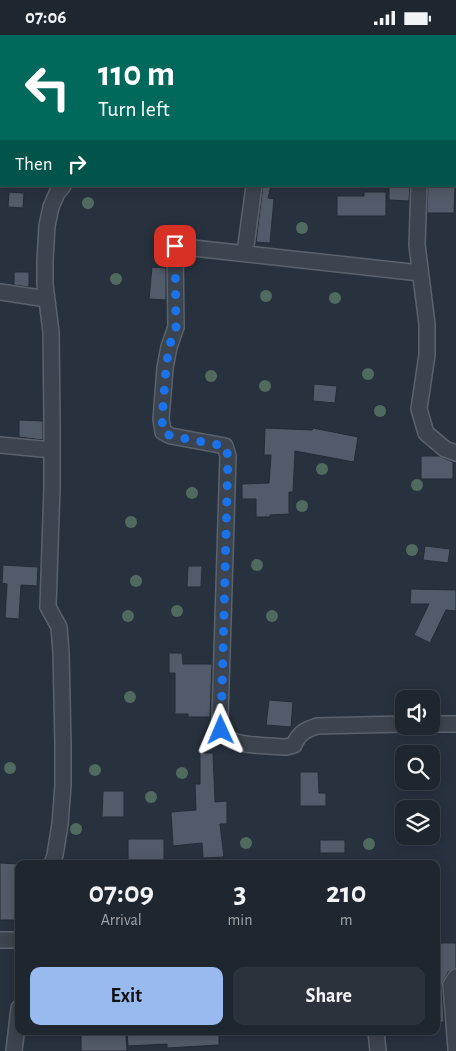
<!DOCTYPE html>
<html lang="en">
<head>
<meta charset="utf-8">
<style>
  body { margin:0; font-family:"Alegreya Sans",sans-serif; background:#2b323b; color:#f1f3f6; height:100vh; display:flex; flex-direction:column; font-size:19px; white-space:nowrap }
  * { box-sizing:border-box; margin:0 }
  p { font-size:16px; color:#a1a5aa }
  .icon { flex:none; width:28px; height:28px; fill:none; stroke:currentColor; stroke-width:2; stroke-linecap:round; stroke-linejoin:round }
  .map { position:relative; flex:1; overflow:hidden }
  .side { position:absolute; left:15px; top:825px; width:425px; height:175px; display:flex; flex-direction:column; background:#1e262f; border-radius:10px; box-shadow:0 2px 12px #0003,0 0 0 1px #3c434b }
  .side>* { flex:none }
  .guide { position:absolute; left:0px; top:0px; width:456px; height:152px; box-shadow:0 2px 12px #0003,0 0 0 1px #3c434b; background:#00695c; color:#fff; overflow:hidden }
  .controls { position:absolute; left:395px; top:655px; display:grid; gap:10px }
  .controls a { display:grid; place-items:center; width:45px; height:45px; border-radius:10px; background:#1e262f; box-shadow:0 2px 12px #0003,0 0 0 1px #3c434b; font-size:25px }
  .pin { position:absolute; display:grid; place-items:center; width:42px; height:42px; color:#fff; margin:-21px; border-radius:10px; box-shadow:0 2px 8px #0006 }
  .me { position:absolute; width:55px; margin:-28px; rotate:359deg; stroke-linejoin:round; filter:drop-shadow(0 0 4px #0008) }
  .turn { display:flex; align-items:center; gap:18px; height:105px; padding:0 15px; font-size:22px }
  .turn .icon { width:65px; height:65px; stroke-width:2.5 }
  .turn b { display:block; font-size:35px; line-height:42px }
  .then { display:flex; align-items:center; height:48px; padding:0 15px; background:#0003; gap:10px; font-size:19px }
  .eta { display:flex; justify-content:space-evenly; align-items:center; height:85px; text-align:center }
  .eta b { font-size:30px; font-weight:700; line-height:35px }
  .cta { display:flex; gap:10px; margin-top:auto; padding:10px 15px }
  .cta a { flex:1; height:58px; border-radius:10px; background:#98baef; color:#111; font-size:20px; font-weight:700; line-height:58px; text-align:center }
  .cta a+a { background:#2b323b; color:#f1f3f6 }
  .status { display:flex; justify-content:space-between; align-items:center; height:35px; padding:0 25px; background:#1e262f; direction:ltr }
  .status svg { height:14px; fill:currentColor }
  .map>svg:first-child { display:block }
  .building { fill:#525b69; stroke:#232b36 }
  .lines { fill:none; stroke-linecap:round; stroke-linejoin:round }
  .minor-casing { stroke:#5a626c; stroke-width:18 }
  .minor { stroke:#3c444f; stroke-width:15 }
  .tree { fill:#516a5f }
  .route { stroke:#1a73e8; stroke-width:9; stroke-dasharray:0 16.2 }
</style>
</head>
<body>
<div class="status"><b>07:06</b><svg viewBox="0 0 49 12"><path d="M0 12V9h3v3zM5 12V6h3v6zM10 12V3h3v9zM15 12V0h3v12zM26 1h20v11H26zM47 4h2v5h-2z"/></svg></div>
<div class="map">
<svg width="456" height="1016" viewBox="0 0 456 1016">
  <rect width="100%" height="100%" fill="#28323f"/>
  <path class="building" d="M263,151H271L268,163L274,164L270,208L256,207Z
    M389,151H410L409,166L389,165Z
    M428,151H455L454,178H427Z
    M9,157L24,158L23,173L8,172Z
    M364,157H386V181H337V161H364Z
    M152,232L166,233V265L149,264Z
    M14,237H29V252L14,250Z
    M314,349L337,351L335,368L313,366Z
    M19,385L43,386V405L19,402Z
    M265,393L312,395L313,393L358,402L354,427L295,416L293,457H289V479L270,480V482H256V464H242V449L269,448L271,420H264Z
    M421,421H439L453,427V444H421Z
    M425,511L450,514L448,528L423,525Z
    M3,530L38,532L37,551L21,550L19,584L5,583L7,549L2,548Z
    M188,531H202L201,552H187Z
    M411,554L456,555V576L446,575L430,608L414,600L429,569H410Z
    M169,618H182L183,629H212L210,682H188V679H175V638H169Z
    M269,665L293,667L291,692L266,690Z
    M200,718H213L215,767L227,766V789H220L224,822L203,823L202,808L173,811L171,777L196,775L195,749H200Z
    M300,737H318L319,758H326V771H300Z
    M103,756H124V782H102Z
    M128,804H164V829H128Z
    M320,805H345V818H320Z
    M0,828L19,829V885H0Z
    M436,908H456V933L448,937L442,950L444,987L436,988Z
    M127,996H190V998L219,997V1010L167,1013V1009L128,1011Z
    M126,999L127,1016H81V1000Z"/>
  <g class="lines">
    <g class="minor-casing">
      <path id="minor" d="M96,0V1
        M419,0V1
        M276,1L277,0
        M419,151L417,210L427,289V320L419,374L426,398L445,414L456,418
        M245,218L254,151
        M0,257L47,264
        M0,410L52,415
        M404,689L317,691C305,695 299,698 294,710L286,712C273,711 235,711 226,702C220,697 221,690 220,683L228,421L225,411L171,401L163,397L161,384L165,333L169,312L176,292L175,211L420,238
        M431,689H456
        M52,829L55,820L60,789L63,750V710L61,617L59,592L48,572L52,452V386L51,297L45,249V225L47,191L51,172L57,158L63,151
        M0,905H19
        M456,942L451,950L456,1014
        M376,996L378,1016
        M14,1016L19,973"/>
    </g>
    <use href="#minor" class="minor"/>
  </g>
  <g class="tree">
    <circle cx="88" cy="168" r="6"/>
    <circle cx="302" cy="193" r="6"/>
    <circle cx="116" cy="244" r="6"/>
    <circle cx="266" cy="261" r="6"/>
    <circle cx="335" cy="263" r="6"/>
    <circle cx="368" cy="339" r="6"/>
    <circle cx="211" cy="341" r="6"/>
    <circle cx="265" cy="351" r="6"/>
    <circle cx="380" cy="376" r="6"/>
    <circle cx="322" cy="434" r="6"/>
    <circle cx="417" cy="450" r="6"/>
    <circle cx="192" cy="458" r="6"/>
    <circle cx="302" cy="471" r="6"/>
    <circle cx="131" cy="487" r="6"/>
    <circle cx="412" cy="515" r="6"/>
    <circle cx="257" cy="530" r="6"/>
    <circle cx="136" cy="546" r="6"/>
    <circle cx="177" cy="576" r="6"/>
    <circle cx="128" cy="581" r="6"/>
    <circle cx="272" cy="581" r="6"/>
    <circle cx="130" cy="662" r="6"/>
    <circle cx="10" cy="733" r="6"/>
    <circle cx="95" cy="735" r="6"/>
    <circle cx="182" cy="738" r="6"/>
    <circle cx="151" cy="762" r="6"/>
    <circle cx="76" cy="794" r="6"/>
    <circle cx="246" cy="808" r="6"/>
    <circle cx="369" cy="809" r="6"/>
  </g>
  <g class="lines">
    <path class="route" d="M175,211L176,292L169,312L166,333L162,384L163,397L171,401L225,411L228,421L221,695"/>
  </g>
</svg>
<div class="controls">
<a><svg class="icon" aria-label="sound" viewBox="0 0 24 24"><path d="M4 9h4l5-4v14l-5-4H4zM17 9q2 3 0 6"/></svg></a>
<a><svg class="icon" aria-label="search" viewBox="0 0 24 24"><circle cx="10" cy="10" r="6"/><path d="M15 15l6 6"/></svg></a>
<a><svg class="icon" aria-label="layers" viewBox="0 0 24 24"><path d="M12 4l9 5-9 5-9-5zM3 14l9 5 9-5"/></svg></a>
</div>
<div class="pin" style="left:175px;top:211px;background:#d93025"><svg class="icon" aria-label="arrive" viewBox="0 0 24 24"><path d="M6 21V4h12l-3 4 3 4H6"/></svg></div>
<svg class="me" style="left:221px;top:695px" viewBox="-20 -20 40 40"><path d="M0-17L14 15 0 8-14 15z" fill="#1a73e8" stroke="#fff" stroke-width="4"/></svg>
<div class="guide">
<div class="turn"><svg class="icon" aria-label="left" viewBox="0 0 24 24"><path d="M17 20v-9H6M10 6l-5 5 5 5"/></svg><div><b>110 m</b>Turn left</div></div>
<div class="then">Then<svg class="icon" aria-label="right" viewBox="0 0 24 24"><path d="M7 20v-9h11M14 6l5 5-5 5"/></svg></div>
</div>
<section class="side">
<div class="eta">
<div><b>07:09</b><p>Arrival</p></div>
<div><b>3</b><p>min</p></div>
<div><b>210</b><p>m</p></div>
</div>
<div class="cta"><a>Exit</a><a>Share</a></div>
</section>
</div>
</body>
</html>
